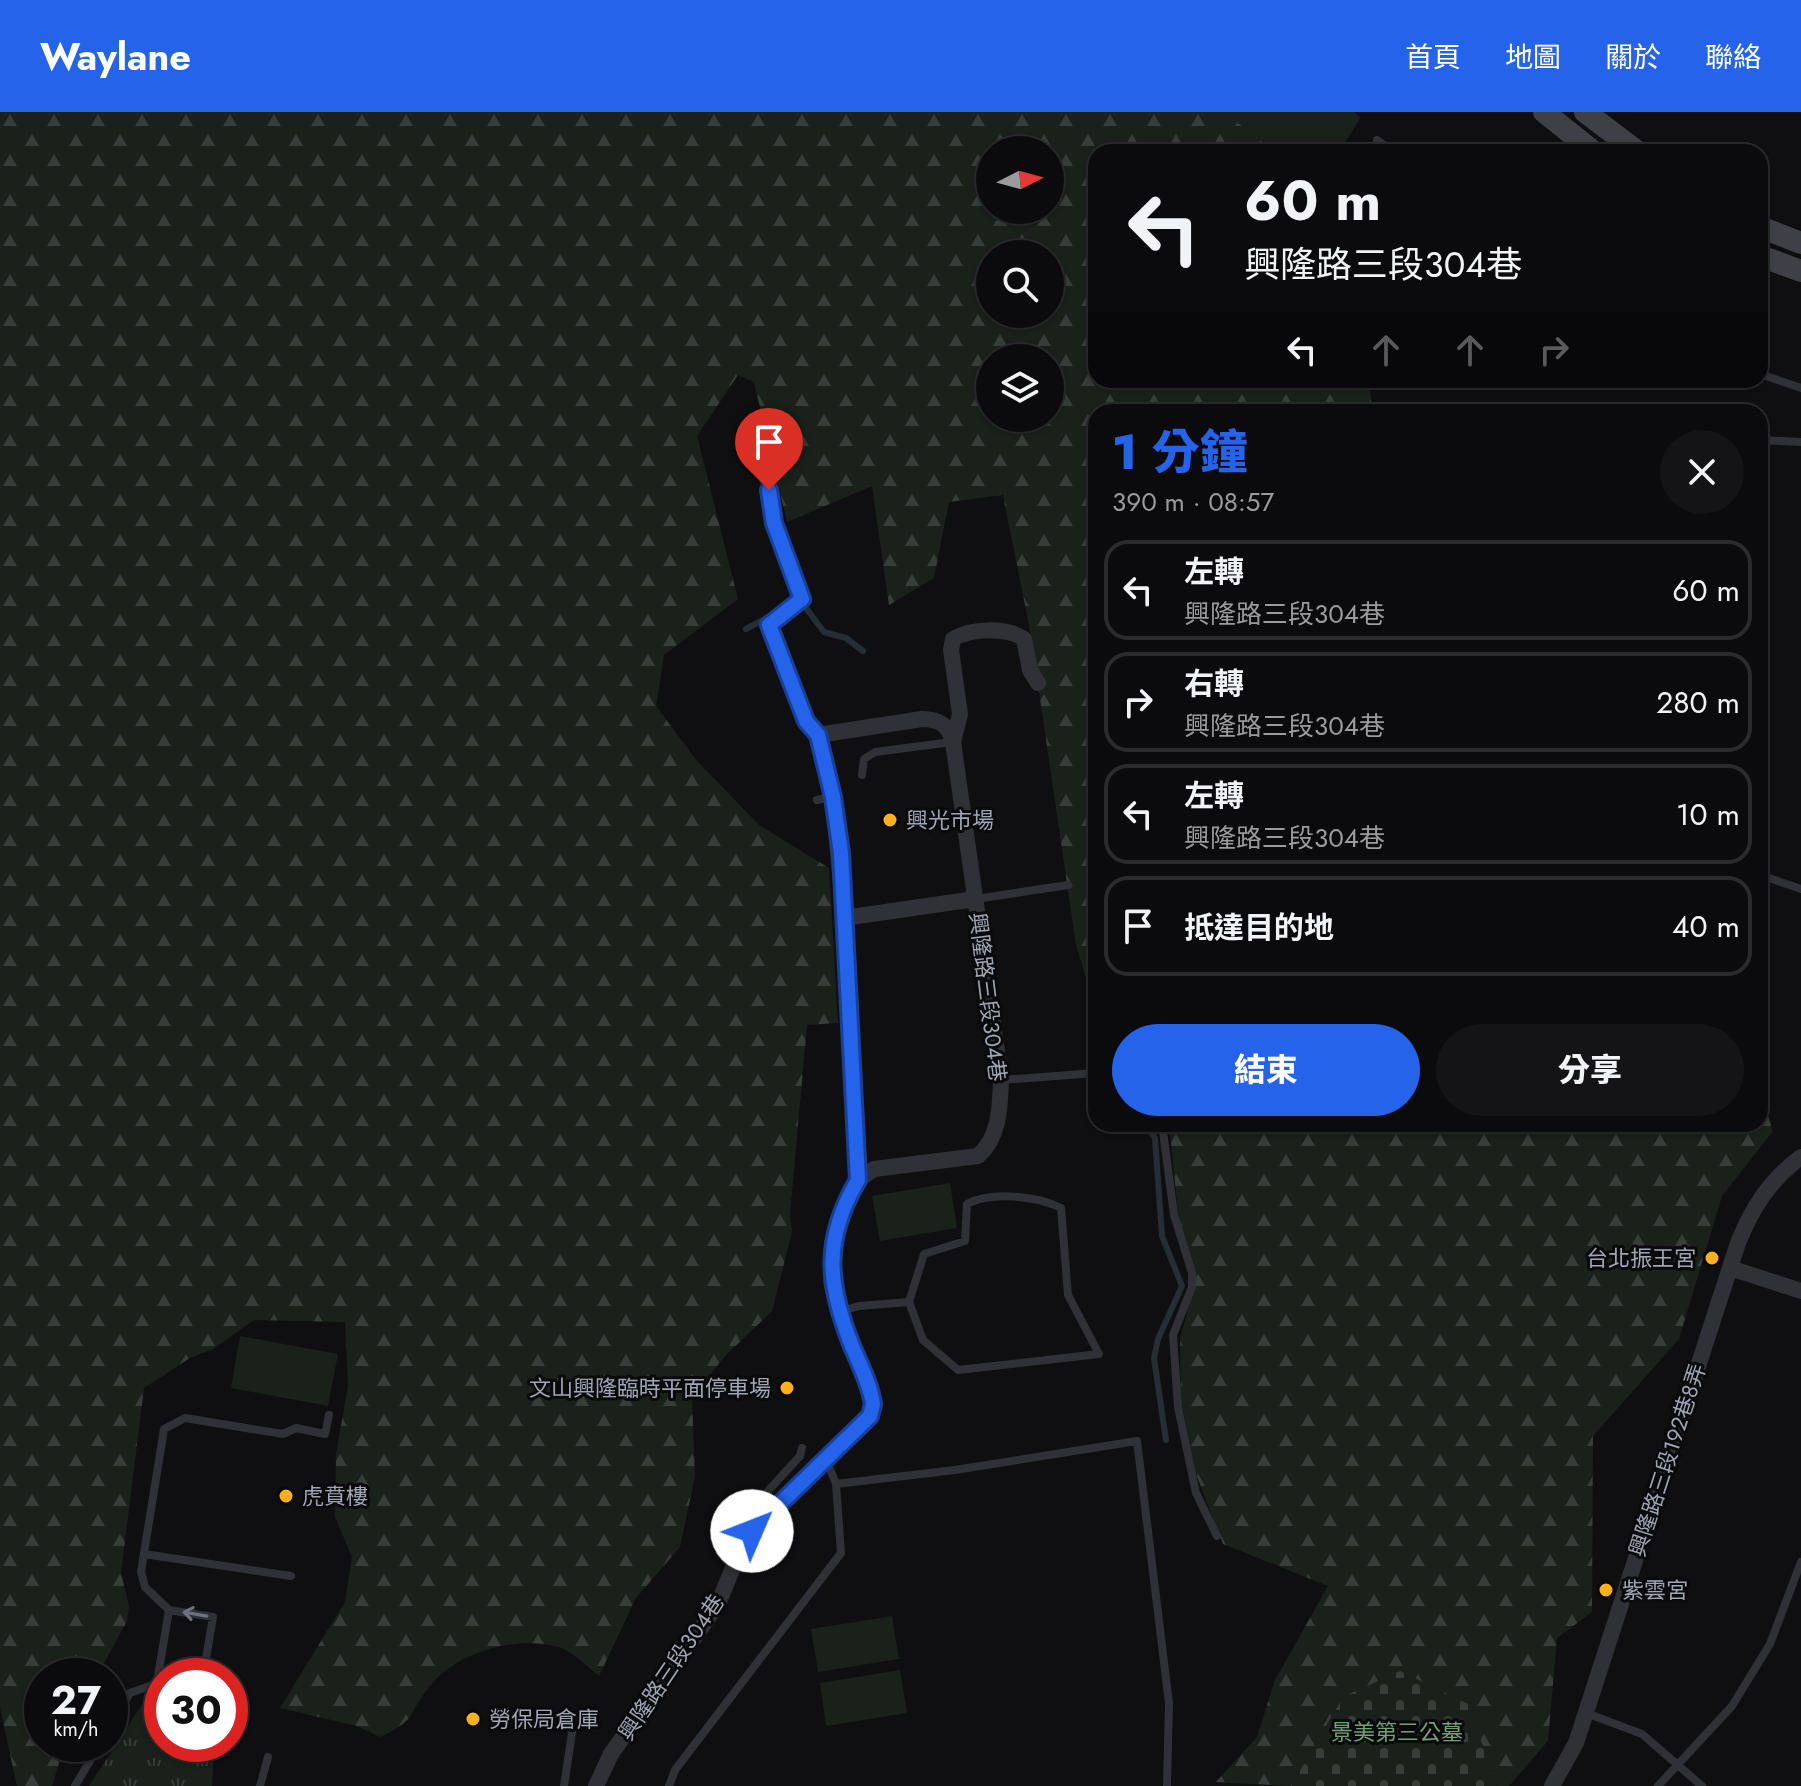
<!DOCTYPE html>
<html lang="zh-TW">
<head>
<meta charset="utf-8">
<style>
  body { margin:0; font-family:Jost,"Noto Sans TC",sans-serif; background:#141416; color:#f1f3f6; height:100vh; display:flex; flex-direction:column; font-size:30px; white-space:nowrap }
  * { box-sizing:border-box; margin:0 }
  p { font-size:26px; color:#9a9b9d }
  .icon { flex:none; width:44px; height:44px; fill:none; stroke:currentColor; stroke-width:2; stroke-linecap:round; stroke-linejoin:round }
  .map { position:relative; flex:1; overflow:hidden }
  .side { position:absolute; left:1088px; top:292px; width:680px; height:728px; display:flex; flex-direction:column; background:#0b0b0d; border-radius:24px; box-shadow:0 2px 6px #0004,0 0 0 2px #2b2b2e }
  .side>* { flex:none }
  .guide { position:absolute; left:1088px; top:32px; width:680px; height:244px; border-radius:24px; box-shadow:0 2px 6px #0004,0 0 0 2px #2b2b2e; background:#0b0b0d; color:#f1f3f6; overflow:hidden }
  .needle { width:52px; rotate:84deg }
  .fabs { position:absolute; left:976px; top:24px; display:grid; gap:16px }
  .fabs a { display:grid; place-items:center; width:88px; height:88px; border-radius:50%; background:#0b0b0d; box-shadow:0 2px 6px #0004,0 0 0 2px #2b2b2e; font-size:40px }
  .speed { position:absolute; left:24px; top:1546px; display:flex; gap:16px; font-size:40px; font-weight:700; text-align:center }
  .speed>* { display:grid; place-content:center; width:104px; height:104px; border-radius:50%; background:#0b0b0d; box-shadow:0 2px 6px #0004,0 0 0 2px #2b2b2e; line-height:1 }
  .speed small { font-size:20px; font-weight:400 }
  .speed .limit { border:12px solid #d22; background:#fff; color:#111 }
  .pin { position:absolute; display:grid; place-items:center; width:68px; height:68px; color:#fff; margin:-82px -34px; border-radius:50% 50% 50% 0; rotate:-45deg; box-shadow:0 0 8px #0007 }
  .pin .icon { rotate:45deg }
  .me { position:absolute; width:88px; margin:-44px; rotate:46deg; stroke-linejoin:round; filter:drop-shadow(0 0 6px #0008) }
  .turn { display:flex; align-items:center; gap:28px; height:168px; padding:0 24px; font-size:36px }
  .turn .icon { width:104px; height:104px; stroke-width:2.5 }
  .turn b { display:block; font-size:56px; line-height:68px }
  .lanes { display:flex; align-items:center; height:76px; padding:0 24px; background:#0003; justify-content:center; gap:40px; direction:ltr }
  .lanes .off { opacity:.35 }
  .round { display:grid; place-items:center; flex:none; width:84px; height:84px; border-radius:42px; background:#141416 }
  .overview { display:flex; align-items:center; justify-content:space-between; height:136px; padding:0 24px }
  h1 { font-size:48px; font-weight:800; line-height:60px; color:#2563eb }
  .cta { display:flex; gap:16px; margin-top:auto; padding:16px 24px }
  .cta a { flex:1; height:92px; border-radius:48px; background:#2563eb; color:#fff; font-size:32px; font-weight:800; line-height:92px; text-align:center }
  .cta a+a { background:#141416; color:#f1f3f6 }
  ul { padding:0; list-style:none }
  li { display:flex; align-items:center; gap:24px; height:100px; margin:0 16px 12px; padding:0 8px; border:4px solid #2b2b2e; border-radius:24px }
  li div { flex:1 }
  li b { display:block; font-size:30px }
  li em { font-style:normal }
  header { display:flex; align-items:center; gap:48px; box-sizing:border-box; height:112px; padding:0 40px; background:#2563eb; color:#fff }
  header strong { font-size:38px }
  nav { display:flex; gap:44px; margin-inline-start:auto; font-size:28px }
  .map>svg:first-child { display:block }
  .grass { fill:url(#grass-tufts) }
  .forest { fill:url(#forest-firs); fill-rule:evenodd }
  .cemetery { fill:url(#cemetery-stones) }
  .park { fill:#19211a }
  .lines { fill:none; stroke-linecap:round; stroke-linejoin:round }
  .stream { stroke:#252e35; stroke-width:6 }
  .service { stroke:#303136; stroke-width:8 }
  .minor { stroke:#303136; stroke-width:16 }
  .secondary { stroke:#3e4046; stroke-width:22 }
  .oneway { stroke:#6d717b }
  .route-casing { stroke:#184099; stroke-width:20 }
  .route { stroke:#2563eb; stroke-width:14 }
  .poi-dot { fill:#ffb019; stroke:#0a0a0c; stroke-width:3 }
  .labels { text-anchor:middle; stroke-width:6; stroke-linejoin:round; paint-order:stroke }
  .poi-label { font-size:22px; fill:#9fa5b3; stroke:#0a0a0c; text-anchor:start }
  .street-label { font-size:22px; fill:#9fa5b3; stroke:#0a0a0c }
  .park-label { font-size:22px; fill:#74a077; stroke:#0a0a0c }
</style>
</head>
<body>
<header>
<strong>Waylane</strong>
<nav><a>首頁</a><a>地圖</a><a>關於</a><a>聯絡</a></nav>
</header>
<div class="map">
<svg width="1801" height="1674" viewBox="0 0 1801 1674">
  <defs>
    <pattern id="grass-tufts" width="24" height="20" patternUnits="userSpaceOnUse" patternTransform="scale(2)"><rect width="24" height="20" fill="#19211a"/><path d="M3 7l-1-3M5 7V3M7 7l1-3M15 17l-1-3M17 17v-4M19 17l1-3" fill="none" stroke="#373e39"/></pattern>
    <pattern id="forest-firs" width="22" height="20" patternUnits="userSpaceOnUse" patternTransform="scale(2)"><rect width="22" height="20" fill="#19211a"/><path d="M5 1l3.5 6h-7zM16 11l3.5 6h-7z" fill="#373e39"/></pattern>
    <pattern id="cemetery-stones" width="16" height="16" patternUnits="userSpaceOnUse" patternTransform="scale(2)"><rect width="16" height="16" fill="#19211a"/><path d="M2 7V4a2 2 0 0 1 4 0v3zM10 15v-3a2 2 0 0 1 4 0v3z" fill="#373e39"/></pattern>
  </defs>
  <rect width="100%" height="100%" fill="#0f0f11"/>
  <path class="grass" d="M151,1588L156,1589L153,1618L162,1620V1632H214L212,1674H89L143,1591Z"/>
  <path class="forest" d="M0,0H1354L1360,6L1339,40H1096V268H1369L1372,300H1096V899L1076,833L1030,518L1003,383L949,390L934,466L889,493L872,374L787,410L754,270L738,263L697,324L738,487L664,543L656,594L697,649L759,713L829,756L838,911L807,913L790,1102L792,1120L772,1199L726,1243L692,1285L695,1364L680,1435L636,1486L599,1564C588,1555 572,1539 559,1535C516,1523 457,1540 430,1574C406,1603 419,1607 380,1625L357,1614L280,1596L345,1490L352,1445L335,1405L336,1343L348,1273L345,1210L254,1208L213,1237L190,1246L144,1276L121,1461L129,1494L127,1509L97,1564H42V1632H65L52,1674H17L0,1596ZM990,38H1050V98H990ZM990,142H1050V202H990ZM990,246H1050V306H990Z
    M1760,980L1773,1019L1722,1084L1679,1227L1593,1324L1592,1500L1557,1526L1548,1629L1509,1674H1497L1468,1592L1343,1585L1291,1674L1216,1670L1257,1625L1275,1568L1328,1474L1223,1432L1196,1362L1181,1287L1180,1227L1196,1167L1178,1102L1170,1020L1166,1012H1760Z"/>
  <path class="cemetery" d="M1400,1559L1468,1592L1497,1674H1291L1343,1585Z"/>
  <path class="park" d="M1224,0H1354L1360,6L1339,40H1275Z
    M950,1071L957,1116L880,1129L872,1084Z
    M240,1224L338,1242L328,1294L231,1276Z
    M892,1504L899,1547L818,1560L811,1517Z
    M900,1558L907,1601L826,1614L820,1571Z"/>
  <g class="lines">
    <path class="stream" d="M769,409L790,470
      M803,492L824,520L846,526L863,539
      M746,517L785,496
      M1145,1012L1155,1026L1162,1124L1182,1174L1158,1227L1154,1246L1166,1328"/>
    <path class="service" d="M1377,28L1393,40
      M1760,262L1801,276
      M1760,328L1801,330
      M745,337L769,378L774,411L802,487L769,513L806,609L818,622
      M862,663L864,647L875,640L952,630
      M817,688L832,685
      M1766,765L1801,777
      M976,787L1068,773
      M1001,968L1096,961
      M1156,1012L1163,1019L1174,1103L1192,1161V1175L1173,1223L1178,1295L1196,1381L1217,1424
      M838,1200L859,1194L909,1190L923,1228L958,1258L1099,1242L1068,1183L1061,1096C1037,1084 992,1079 967,1092L965,1129L924,1142L909,1190
      M836,1372L955,1358L1137,1329L1169,1591L1167,1674
      M752,1418L756,1392L800,1344L802,1336
      M144,1442L291,1464
      M169,1498L145,1475L141,1460L164,1317L185,1306L283,1322L296,1316L325,1322L329,1303
      M157,1570L169,1498L213,1505L203,1564
      M1586,1601L1642,1622L1702,1674
      M110,1615L130,1581L161,1570
      M75,1674L100,1632
      M260,1674L268,1645
      M564,1674L573,1614
      M669,1674L675,1658L841,1441L836,1372L826,1347
      M1658,1674L1732,1594L1770,1532L1801,1450"/>
    <path class="minor" d="M953,630L960,602L951,538L953,527C971,516 1007,515 1024,527L1030,558L1038,571
      M844,806L858,1068
      M1730,1156L1801,1179
      M596,1674L611,1642L718,1492L744,1429L870,1304L873,1292L871,1279L838,1200L831,1169L833,1136L848,1084L858,1068L874,1057L978,1044C1000,1025 1000,994 1001,968L953,630C949,613 939,607 922,607L818,623L833,685L844,806L975,787
      M1552,1674L1576,1631L1738,1131C1752,1096 1770,1068 1801,1045"/>
    <path class="secondary" d="M1544,0L1594,40
      M1585,0L1638,40
      M1760,115L1801,131
      M1760,144L1801,159"/>
  </g>
  <defs><path id="oneway-shaft" d="M-6 0H5M1.5-3L5.5 0L1.5 3" fill="none" stroke-width="1.6" stroke-linecap="round" stroke-linejoin="round" transform="scale(2)"/></defs>
  <use class="oneway" href="#oneway-shaft" transform="translate(195 1502) rotate(-170)"/>
  <g class="lines">
    <g class="route-casing">
      <path id="route" d="M752,1419L870,1304L873,1292C870,1272 860,1253 852,1234C827,1172 823,1127 858,1068L841,741L833,685L818,623L806,609L769,513L802,487L774,411L769,378"/>
    </g>
    <use href="#route" class="route"/>
  </g>
  <g class="poi-dot">
    <circle cx="890" cy="708" r="8"/>
    <circle cx="1712" cy="1146" r="8"/>
    <circle cx="787" cy="1276" r="8"/>
    <circle cx="286" cy="1384" r="8"/>
    <circle cx="1606" cy="1478" r="8"/>
    <circle cx="473" cy="1607" r="8"/>
  </g>
  <g class="labels">
    <g class="poi-label">
      <text x="906" y="716">興光市場</text>
      <text x="1696" y="1154" text-anchor="end">台北振王宮</text>
      <text x="771" y="1284" text-anchor="end">文山興隆臨時平面停車場</text>
      <text x="302" y="1392">虎賁樓</text>
      <text x="1622" y="1486">紫雲宮</text>
      <text x="489" y="1615">勞保局倉庫</text>
    </g>
    <g class="street-label">
      <text transform="translate(988 885) rotate(83)" y="8">興隆路三段304巷</text>
      <text transform="translate(1667 1348) rotate(-72)" y="8">興隆路三段192巷8弄</text>
      <text transform="translate(671 1555) rotate(-56)" y="8">興隆路三段304巷</text>
    </g>
    <g class="park-label">
      <text x="1397" y="1628">景美第三公墓</text>
    </g>
  </g>
</svg>
<div class="fabs">
<a><svg class="needle" viewBox="-14 -14 28 28"><path d="M0-13l5 13h-10z" fill="#e53935"/><path d="M0 13l5-13h-10z" fill="#9a9b9d"/></svg></a>
<a><svg class="icon" aria-label="search" viewBox="0 0 24 24"><circle cx="10" cy="10" r="6"/><path d="M15 15l6 6"/></svg></a>
<a><svg class="icon" aria-label="layers" viewBox="0 0 24 24"><path d="M12 4l9 5-9 5-9-5zM3 14l9 5 9-5"/></svg></a>
</div>
<div class="speed"><div>27<small>km/h</small></div><div class="limit">30</div></div>
<div class="pin" style="left:769px;top:378px;background:#d93025"><svg class="icon" aria-label="arrive" viewBox="0 0 24 24"><path d="M6 21V4h12l-3 4 3 4H6"/></svg></div>
<svg class="me" style="left:752px;top:1419px" viewBox="-20 -20 40 40"><circle r="19" fill="#fff"/><path d="M0-13L10 11 0 6-10 11z" fill="#2563eb"/></svg>
<div class="guide">
<div class="turn"><svg class="icon" aria-label="left" viewBox="0 0 24 24"><path d="M17 20v-9H6M10 6l-5 5 5 5"/></svg><div><b>60 m</b>興隆路三段304巷</div></div>
<div class="lanes"><svg class="icon" aria-label="left" viewBox="0 0 24 24"><path d="M17 20v-9H6M10 6l-5 5 5 5"/></svg><svg class="icon off" aria-label="ahead" viewBox="0 0 24 24"><path d="M12 20V5M6 11l6-6 6 6"/></svg><svg class="icon off" aria-label="ahead" viewBox="0 0 24 24"><path d="M12 20V5M6 11l6-6 6 6"/></svg><svg class="icon off" aria-label="right" viewBox="0 0 24 24"><path d="M7 20v-9h11M14 6l5 5-5 5"/></svg></div>
</div>
<section class="side">
<div class="overview"><div><h1>1 分鐘</h1><p>390 m · 08:57</p></div><a class="round"><svg class="icon" aria-label="close" viewBox="0 0 24 24"><path d="M6 6l12 12M18 6L6 18"/></svg></a></div>
<ul>
<li><svg class="icon" aria-label="left" viewBox="0 0 24 24"><path d="M17 20v-9H6M10 6l-5 5 5 5"/></svg><div><b>左轉</b><p>興隆路三段304巷</p></div><em>60 m</em></li>
<li><svg class="icon" aria-label="right" viewBox="0 0 24 24"><path d="M7 20v-9h11M14 6l5 5-5 5"/></svg><div><b>右轉</b><p>興隆路三段304巷</p></div><em>280 m</em></li>
<li><svg class="icon" aria-label="left" viewBox="0 0 24 24"><path d="M17 20v-9H6M10 6l-5 5 5 5"/></svg><div><b>左轉</b><p>興隆路三段304巷</p></div><em>10 m</em></li>
<li><svg class="icon" aria-label="arrive" viewBox="0 0 24 24"><path d="M6 21V4h12l-3 4 3 4H6"/></svg><div><b>抵達目的地</b></div><em>40 m</em></li>
</ul>
<div class="cta"><a>結束</a><a>分享</a></div>
</section>
</div>
</body>
</html>
